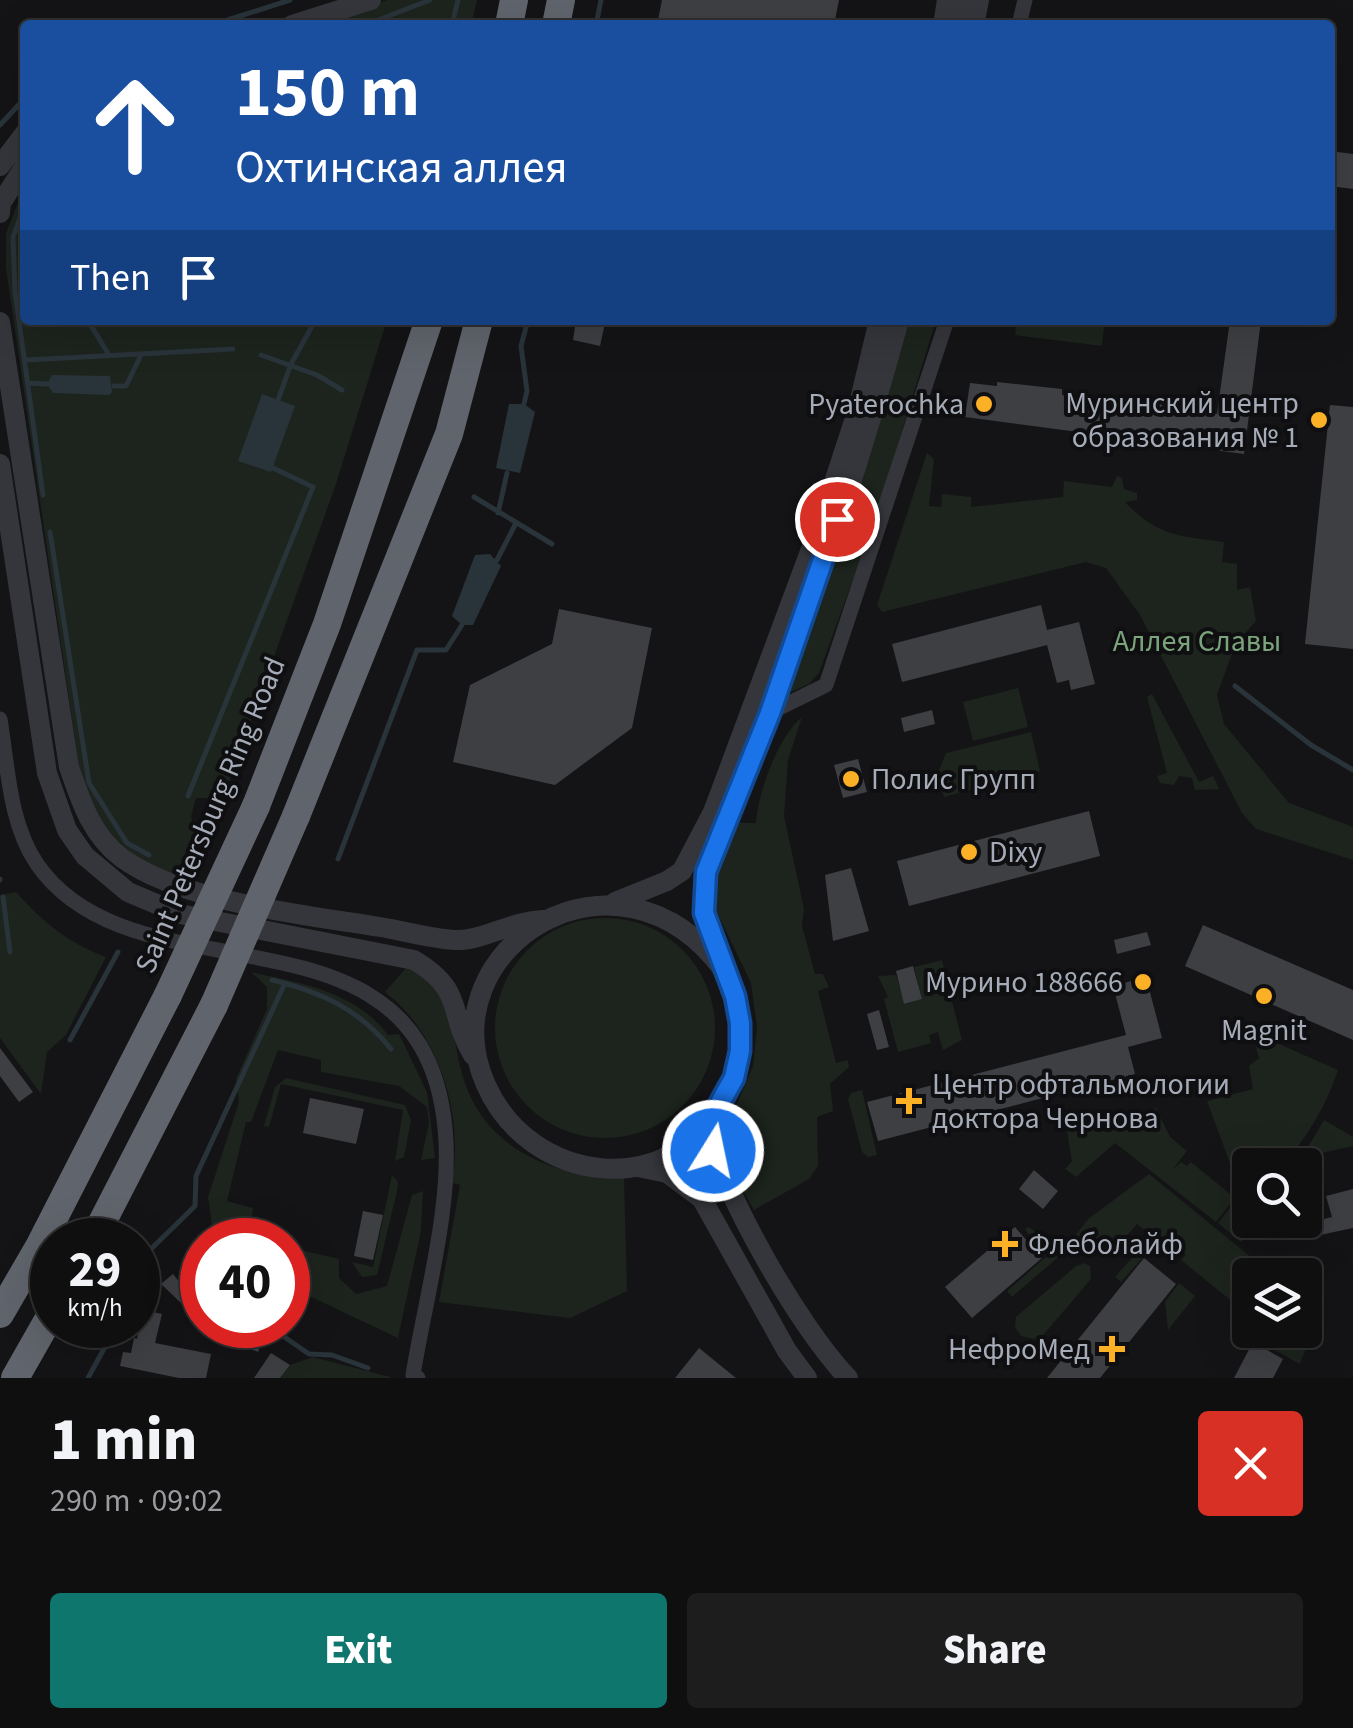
<!DOCTYPE html>
<html lang="en">
<head>
<meta charset="utf-8">
<style>
  body { margin:0; font-family:"Source Sans 3",sans-serif; background:#1d1d1e; color:#f1f3f6; height:100vh; display:flex; flex-direction:column; font-size:38px; white-space:nowrap }
  * { box-sizing:border-box; margin:0 }
  p { font-size:32px; color:#9b9c9f }
  .icon { flex:none; width:55px; height:55px; fill:none; stroke:currentColor; stroke-width:2; stroke-linecap:round; stroke-linejoin:round }
  .map { position:relative; height:1378px; overflow:hidden }
  .sheet { display:flex; flex-direction:column; background:#0f0f10; flex:1 }
  .sheet>* { flex:none }
  .guide { position:absolute; left:20px; top:20px; width:1315px; height:305px; border-radius:10px; box-shadow:0 10px 40px #0002,0 0 0 2px #2f2f30; background:#1a4fa0; color:#fff; overflow:hidden }
  .fabs { position:absolute; left:1232px; top:1148px; display:grid; gap:20px }
  .fabs a { display:grid; place-items:center; width:90px; height:90px; border-radius:10px; background:#0f0f10; box-shadow:0 10px 40px #0002,0 0 0 2px #2f2f30; font-size:50px }
  .speed { position:absolute; left:30px; top:1218px; display:flex; gap:20px; font-size:50px; font-weight:700; text-align:center }
  .speed>* { display:grid; place-content:center; width:130px; height:130px; border-radius:50%; background:#0f0f10; box-shadow:0 10px 40px #0002,0 0 0 2px #2f2f30; line-height:1 }
  .speed small { font-size:25px; font-weight:400 }
  .speed .limit { border:15px solid #d22; background:#fff; color:#111 }
  .pin { position:absolute; display:grid; place-items:center; width:85px; height:85px; color:#fff; margin:-42px; border:5px solid #fff; border-radius:50%; box-shadow:0 2px 10px #0007 }
  .me { position:absolute; width:110px; margin:-55px; rotate:10deg; stroke-linejoin:round; filter:drop-shadow(0 0 8px #0008) }
  .turn { display:flex; align-items:center; gap:35px; height:210px; padding:0 50px; font-size:45px }
  .turn .icon { width:130px; height:130px; stroke-width:2.5 }
  .turn b { display:block; font-size:70px; line-height:85px }
  .then { display:flex; align-items:center; height:95px; padding:0 50px; background:#0003; gap:20px; font-size:38px }
  .round { display:grid; place-items:center; flex:none; width:105px; height:105px; border-radius:10px; background:#1d1d1e }
  .head { display:flex; align-items:center; justify-content:space-between; height:170px; padding:0 50px }
  h1 { font-size:60px; font-weight:800; line-height:75px }
  .primary-button { display:flex; gap:20px; margin-top:auto; padding:20px 50px }
  .primary-button a { flex:1; height:115px; border-radius:10px; background:#0f766e; color:#fff; font-size:40px; font-weight:800; line-height:115px; text-align:center }
  .primary-button a+a { background:#1d1d1e; color:#f1f3f6 }
  .map>svg:first-child { display:block }
  .green { fill:#1c241d }
  .water { fill:#29333a }
  .lines { fill:none; stroke-linecap:round; stroke-linejoin:round }
  .stream { stroke:#29333a; stroke-width:5 }
  .building { fill:#3e3f43 }
  .minor { stroke:#35363b; stroke-width:15 }
  .tertiary { stroke:#35363b; stroke-width:20 }
  .motorway { stroke:#60646c; stroke-width:28 }
  .motorway-bridge { stroke:#60646c; stroke-width:28 }
  .route-casing { stroke:#114b97; stroke-width:25 }
  .route { stroke:#1a73e8; stroke-width:18 }
  .poi-dot { fill:#fcb026; stroke:#0f0f11; stroke-width:4 }
  .labels { text-anchor:middle; stroke-width:8; stroke-linejoin:round; paint-order:stroke }
  .poi-label { font-size:30px; fill:#a5abb7; stroke:#0f0f11; text-anchor:end }
  .park-label { font-size:30px; fill:#7ba37c; stroke:#0f0f11 }
  .street-label { font-size:30px; fill:#a5abb7; stroke:#0f0f11 }
</style>
</head>
<body>
<div class="map">
<svg width="1353" height="1378" viewBox="0 0 1353 1378">
  <rect width="100%" height="100%" fill="#141416"/>
  <path class="green" d="M387,0H477L471,25H316Z
    M25,185V320H387L335,487L223,798H196L191,817L198,838L181,878C121,855 98,829 79,767L6,268V233Z
    M906,320H936L877,513L819,673L809,684L788,693Z
    M1017,320H1105L1102,346L1015,335Z
    M927,453L934,459L929,506L941,507L942,494L971,497V507L1063,497L1064,481L1112,487L1117,476L1122,478L1124,489L1137,493V500L1125,502C1157,536 1179,536 1224,542L1222,562L1237,564V590L1250,587L1256,621L1235,645L1217,695L1224,724L1289,803L1353,827V860L1256,829L1242,813L1140,615L1106,568L1086,562L882,612L877,605Z
    M1018,688L1028,727L973,741L963,702Z
    M1152,694L1199,782L1213,776L1219,789L1195,790L1192,778L1179,776L1174,785L1160,783L1157,776L1167,773L1147,697Z
    M802,717L788,760L784,816L804,909L802,926L815,974H823L829,987L818,991L836,1063L848,1060L849,1067L830,1084L833,1111L817,1117L818,1166L809,1179L754,1210L728,1164L722,1139L753,1066L757,1027L751,983L713,904L714,881L738,823H756C758,792 778,737 802,717Z
    M1031,732L1040,771L944,797L938,773L946,753Z
    M16,892C44,923 67,942 106,957L66,1035L47,1052L41,1094L0,1038V895Z
    M495 1028a110 110 0 1 1 220 0a110 110 0 1 1-220 0Z
    M942,960L944,969L939,970L940,975H945L962,1040L943,1050L938,1032L929,1035L931,1043L898,1052L884,999L888,997L878,976L896,975L905,1004L922,999L914,967Z
    M407,967C464,995 447,1032 465,1083C488,1151 558,1178 624,1178L627,1291L570,1318L439,1302L460,1185L452,1183C464,1116 440,1034 385,992Z
    M251,972C301,983 355,991 388,1035L399,1034L427,1092L435,1158L421,1160L429,1123L427,1107L399,1086L321,1072V1060L278,1050L251,1122H246L227,1201L253,1208L249,1238L257,1240H214L208,1197L239,1102L236,1079L267,1009V987Z
    M1252,1032L1338,1070C1326,1106 1308,1136 1283,1165H1250V1175L1234,1174L1207,1101L1253,1089L1249,1066L1259,1058Z
    M286,1078L405,1105L411,1120L404,1157L395,1161L403,1110L281,1084L269,1127L264,1126L275,1087Z
    M862,1090L877,1155L868,1157L862,1152L848,1099L851,1093Z
    M1156,1108L1170,1137L1187,1151L1172,1170L1181,1162L1187,1166L1191,1162L1235,1198L1216,1222L1115,1143L1076,1177L1065,1169L1072,1161L1067,1131Z
    M1324,1120L1353,1137V1146L1317,1154L1308,1147Z
    M1149,1174L1273,1275H1250V1316L1181,1260L1186,1254L1181,1250L1176,1256L1137,1224L1124,1239L1119,1234L1116,1238L1122,1242L1106,1256L1076,1235L1088,1219Z
    M392,1175L398,1182L397,1191L377,1275L362,1277L352,1262L373,1267Z
    M423,1191L421,1231L398,1338L288,1286V1247L339,1259V1278L356,1294L387,1286L412,1195Z
    M1237,1199L1250,1210V1220H1260L1241,1242L1218,1223Z
    M1028,1227L1063,1247V1253L1012,1297L1007,1291L1047,1256L1025,1230Z
    M1139,1250L1195,1296L1168,1330L1165,1302L1179,1283L1145,1255L1121,1282L1115,1277Z
    M1084,1263L1090,1266L1091,1279L1039,1340L1021,1336L1015,1327L1016,1317L1076,1266Z
    M1264,1330H1300L1305,1351L1300,1364L1258,1341Z
    M313,1357L390,1377V1378H280L290,1365Z"/>
  <path class="water" d="M52,375L110,376L112,392L109,395L53,393L47,384Z
    M262,394L295,406L271,472L238,461Z
    M509,404H524L535,412L520,473L496,468Z
    M490,554L501,566L473,625H462L452,616L475,555Z"/>
  <g class="lines">
    <path class="stream" d="M212,25L290,0
      M365,25L430,0
      M452,25L458,0
      M596,25L601,0
      M0,125L25,98
      M25,204L13,237L15,292L43,495
      M20,320L43,323
      M80,324H90L109,355
      M261,355L317,375L342,390
      M26,360L233,349
      M28,383L47,384
      M114,386H126L141,355
      M278,400L291,364L311,328
      M524,404L527,391L521,346L528,320
      M474,497L552,544
      M498,513L507,473
      M50,532L89,783L127,843L149,855
      M497,560L515,525
      M1235,686L1311,745L1353,770
      M188,796L313,487L273,468
      M338,859L417,650H446L462,625
      M0,879V880
      M3,897L10,952
      M272,980C321,992 359,1009 391,1049
      M70,1040L118,952
      M138,1287L150,1250L195,1206L196,1176L285,983
      M200,1291L202,1293
      M259,1325L268,1328
      M283,1336L309,1354L332,1355L368,1368
      M88,1378L117,1325"/>
  </g>
  <path class="building" d="M662,0H839L834,25H657Z
    M1330,151L1353,154V189L1330,186Z
    M576,320L605,323L600,346L573,340Z
    M1230,320H1261L1244,454L965,417L970,383L997,386V382L1062,389V395L1122,403L1123,398L1217,414Z
    M1330,405L1353,407V649L1305,644Z
    M1041,605L1047,630L1079,622L1095,684L1071,690L1069,680L1057,683L1047,645L902,682L892,644Z
    M559,609L652,628L632,728L555,785L453,762L470,685L552,644Z
    M932,710L935,724L904,732L901,718Z
    M858,759L867,792L843,798L834,765Z
    M1089,811L1100,856L909,906L897,861Z
    M851,868L869,931L833,941L825,875Z
    M1203,925L1353,990V1040L1185,966Z
    M1147,932L1151,945L1117,954L1114,940Z
    M913,966L922,999L904,1004L896,971Z
    M1146,977L1162,1038L1128,1047L1135,1074L878,1141L867,1102L1126,1035L1113,986Z
    M879,1010L889,1047L877,1050L867,1014Z
    M0,1048L33,1092L19,1102L0,1076Z
    M310,1098L364,1109L356,1144L303,1133Z
    M1034,1170L1058,1191L1043,1209L1019,1189Z
    M1353,1189V1228L1301,1239L1297,1226L1332,1217L1326,1196Z
    M363,1211L383,1215L373,1260L354,1256Z
    M1015,1227L1042,1258L972,1318L945,1287Z
    M1144,1258L1176,1284L1100,1378H1047Z
    M173,1274L193,1299L196,1296L202,1302V1323L161,1284Z
    M144,1310L162,1314L155,1343L211,1354L206,1378H179L120,1366L123,1352L131,1353L134,1338L137,1339Z
    M193,1325H239L264,1336L258,1352Z
    M1253,1342L1283,1359L1273,1378H1234Z
    M699,1348L736,1378H675Z
    M271,1353L290,1365L280,1378H254Z"/>
  <g class="lines">
    <path class="minor" d="M1019,25L1025,0
      M769,713L826,685L947,320
      M0,719C8,767 9,823 37,864C135,1007 422,889 445,1128C453,1202 425,1300 413,1375L418,1378"/>
    <path class="tertiary" d="M292,25L371,0
      M943,25L947,0
      M957,25L962,0
      M974,25L979,0
      M0,166L25,133
      M0,213L1,203L25,166
      M0,322L69,767C81,802 92,836 122,858C182,902 306,915 380,927C405,931 430,939 456,940C482,941 511,921 544,920
      M0,464L47,773L67,830L85,856L128,892L180,914L414,960C466,991 447,1012 473,1055
      M615,902L667,881L682,871L713,812L821,522L857,412L879,320
      M724,971C619,826 425,948 486,1085C530,1184 669,1202 724,1102C776,1008 688,956 706,875C710,858 719,841 725,825C740,787 755,749 770,711C820,584 863,452 899,320
      M707,1126C723,1194 799,1327 848,1378
      M638,1167L667,1173L702,1199L787,1351L807,1378"/>
    <path class="motorway" d="M509,25L514,0
      M556,25L561,0
      M256,806L327,624L429,320
      M296,816L449,434L479,320
      M93,1240L214,1005
      M0,1314L40,1245L168,995
      M15,1378L52,1313"/>
    <path class="motorway-bridge" d="M168,995L256,806
      M214,1005L296,816"/>
  </g>
  <g class="lines">
    <g class="route-casing">
      <path id="route" d="M713,1151L707,1126L734,1078L740,1051V1023L735,996L704,913L706,872L770,713L837,519"/>
    </g>
    <use href="#route" class="route"/>
  </g>
  <g class="poi-dot">
    <circle cx="984" cy="404" r="10"/>
    <circle cx="1319" cy="420" r="10"/>
    <circle cx="851" cy="779" r="10"/>
    <circle cx="969" cy="852" r="10"/>
    <circle cx="1143" cy="982" r="10"/>
    <circle cx="1264" cy="996" r="10"/>
    <path d="M904 1086h10v10h10v10h-10v10h-10v-10h-10v-10h10z"/>
    <path d="M1000 1229h10v10h10v10h-10v10h-10v-10h-10v-10h10z"/>
    <path d="M1107 1334h10v10h10v10h-10v10h-10v-10h-10v-10h10z"/>
  </g>
  <g class="labels">
    <g class="poi-label">
      <text x="1299" y="413">Муринский центр<tspan x="1299" dy="34">образования № 1</tspan></text>
      <text x="964" y="414">Pyaterochka</text>
      <text x="871" y="789" text-anchor="start">Полис Групп</text>
      <text x="989" y="862" text-anchor="start">Dixy</text>
      <text x="1123" y="992">Мурино 188666</text>
      <text x="1264" y="1040" text-anchor="middle">Magnit</text>
      <text x="932" y="1094" text-anchor="start">Центр офтальмологии<tspan x="932" dy="34">доктора Чернова</tspan></text>
      <text x="1028" y="1254" text-anchor="start">Флеболайф</text>
      <text x="1090" y="1359">НефроМед</text>
    </g>
    <g class="park-label">
      <text x="1197" y="651">Аллея Славы</text>
    </g>
    <g class="street-label">
      <text transform="translate(210 815) rotate(-67)" y="10">Saint Petersburg Ring Road</text>
    </g>
  </g>
</svg>
<div class="fabs">
<a><svg class="icon" aria-label="search" viewBox="0 0 24 24"><circle cx="10" cy="10" r="6"/><path d="M15 15l6 6"/></svg></a>
<a><svg class="icon" aria-label="layers" viewBox="0 0 24 24"><path d="M12 4l9 5-9 5-9-5zM3 14l9 5 9-5"/></svg></a>
</div>
<div class="speed"><div>29<small>km/h</small></div><div class="limit">40</div></div>
<div class="pin" style="left:837px;top:519px;background:#d93025"><svg class="icon" aria-label="arrive" viewBox="0 0 24 24"><path d="M6 21V4h12l-3 4 3 4H6"/></svg></div>
<svg class="me" style="left:713px;top:1151px" viewBox="-20 -20 40 40"><circle r="17" fill="#1a73e8" stroke="#fff" stroke-width="3"/><path d="M0-11L8 9 0 5-8 9z" fill="#fff"/></svg>
<div class="guide">
<div class="turn"><svg class="icon" aria-label="ahead" viewBox="0 0 24 24"><path d="M12 20V5M6 11l6-6 6 6"/></svg><div><b>150 m</b>Охтинская аллея</div></div>
<div class="then">Then<svg class="icon" aria-label="arrive" viewBox="0 0 24 24"><path d="M6 21V4h12l-3 4 3 4H6"/></svg></div>
</div>
</div>
<section class="sheet">
<div class="head"><div><h1>1 min</h1><p>290 m · 09:02</p></div><a class="round" style="background:#d93025;color:#fff"><svg class="icon" aria-label="close" viewBox="0 0 24 24"><path d="M6 6l12 12M18 6L6 18"/></svg></a></div>
<div class="primary-button"><a>Exit</a><a>Share</a></div>
</section>
</body>
</html>
